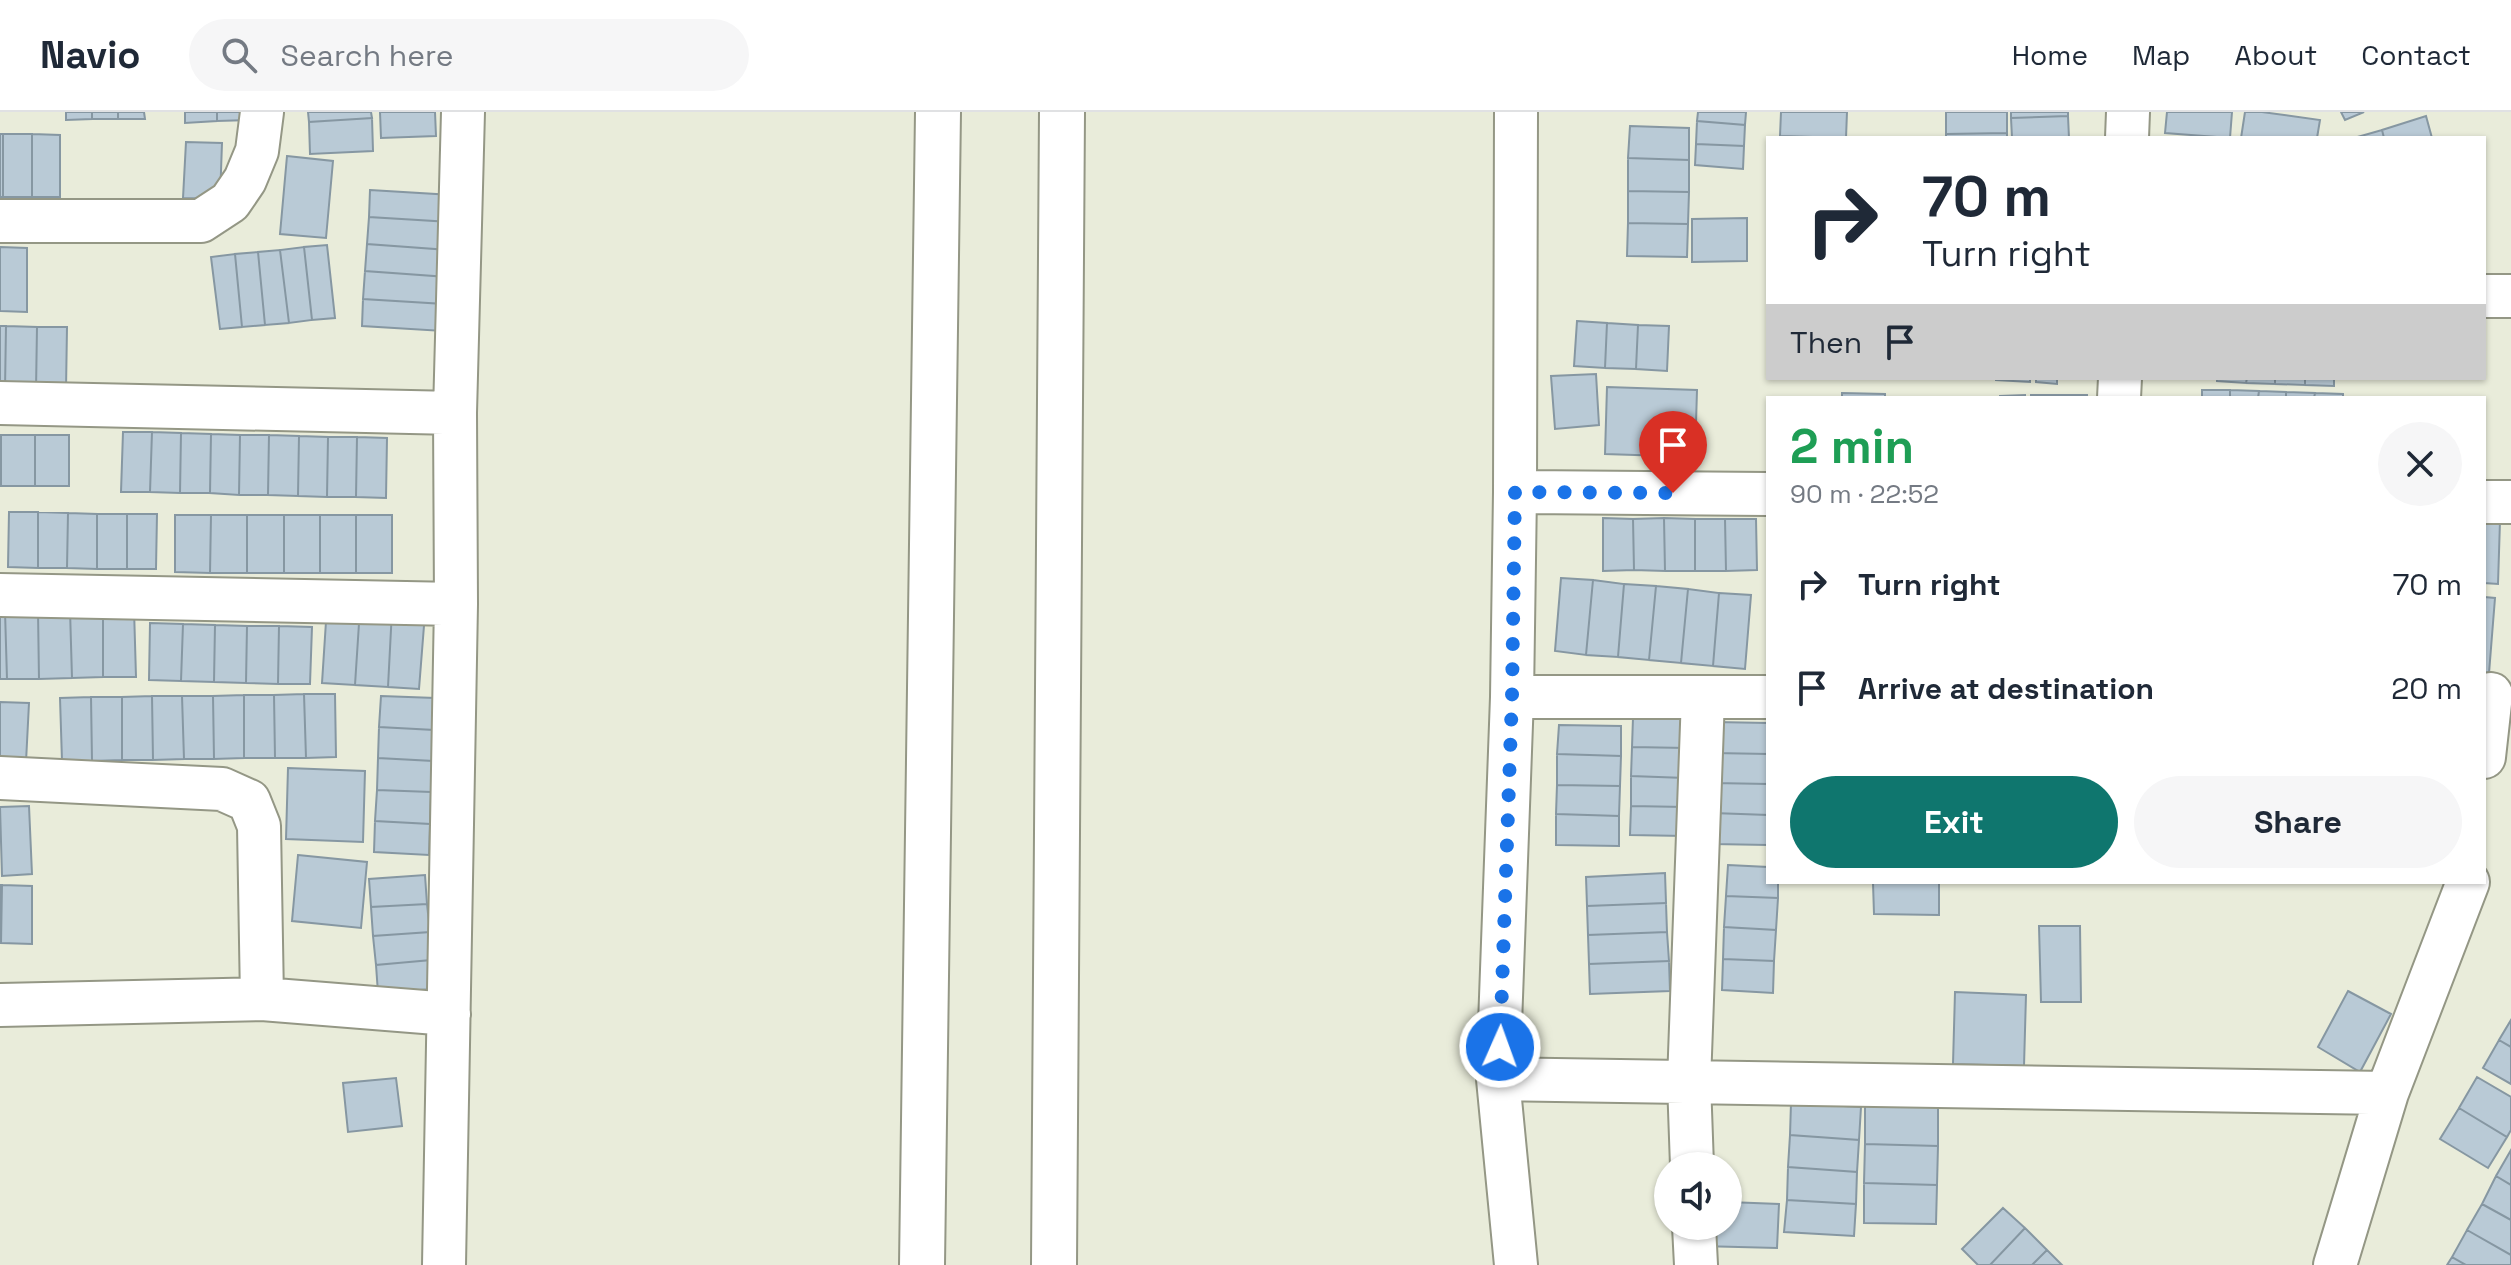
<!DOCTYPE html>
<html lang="en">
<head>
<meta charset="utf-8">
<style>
  body { margin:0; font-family:"Space Grotesk",sans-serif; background:#f6f6f7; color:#1f2937; height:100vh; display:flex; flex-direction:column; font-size:30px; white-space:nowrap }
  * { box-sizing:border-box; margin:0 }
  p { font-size:26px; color:#747a83 }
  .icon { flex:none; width:44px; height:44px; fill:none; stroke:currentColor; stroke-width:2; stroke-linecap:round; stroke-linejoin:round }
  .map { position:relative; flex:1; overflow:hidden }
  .panel { position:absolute; left:1766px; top:284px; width:720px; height:488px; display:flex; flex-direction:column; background:#fff; border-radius:0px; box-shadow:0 2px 6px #0004 }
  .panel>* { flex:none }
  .hud { position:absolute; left:1766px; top:24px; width:720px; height:244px; border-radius:0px; box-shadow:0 2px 6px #0004; background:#fff; color:#1f2937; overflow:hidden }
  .fabs { position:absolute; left:1654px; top:1040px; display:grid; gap:16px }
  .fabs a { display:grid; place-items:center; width:88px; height:88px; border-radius:50%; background:#fff; box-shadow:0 2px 6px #0004; font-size:40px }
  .pin { position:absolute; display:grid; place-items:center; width:68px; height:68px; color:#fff; margin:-82px -34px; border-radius:50% 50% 50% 0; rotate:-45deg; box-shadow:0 0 8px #0007 }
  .pin .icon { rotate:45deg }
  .me { position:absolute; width:88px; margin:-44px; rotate:2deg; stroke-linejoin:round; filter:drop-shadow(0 0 6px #0008) }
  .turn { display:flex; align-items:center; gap:28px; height:168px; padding:0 24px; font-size:36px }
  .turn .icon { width:104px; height:104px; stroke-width:2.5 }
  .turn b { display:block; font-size:56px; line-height:68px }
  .then { display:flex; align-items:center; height:76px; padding:0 24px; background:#0003; gap:16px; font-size:30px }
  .round { display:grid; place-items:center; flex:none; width:84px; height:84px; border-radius:42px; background:#f6f6f7 }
  .summary { display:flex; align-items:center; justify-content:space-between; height:136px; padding:0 24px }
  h1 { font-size:48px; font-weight:700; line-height:60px; color:#1e9e55 }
  .button { display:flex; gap:16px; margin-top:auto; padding:16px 24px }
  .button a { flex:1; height:92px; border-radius:48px; background:#0f766e; color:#fff; font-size:32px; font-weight:700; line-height:92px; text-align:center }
  .button a+a { background:#f6f6f7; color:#1f2937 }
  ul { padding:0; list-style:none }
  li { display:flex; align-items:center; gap:24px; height:104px; padding:0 24px }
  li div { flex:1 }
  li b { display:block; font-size:30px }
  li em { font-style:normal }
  header { display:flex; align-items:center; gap:48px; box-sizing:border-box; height:112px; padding:0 40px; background:#fff; border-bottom:2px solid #e0e1e3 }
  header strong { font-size:38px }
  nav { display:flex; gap:44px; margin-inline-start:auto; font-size:28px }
  .search { width:560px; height:72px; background:#f6f6f7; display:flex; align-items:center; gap:20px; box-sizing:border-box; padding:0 28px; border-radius:44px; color:#747a83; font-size:30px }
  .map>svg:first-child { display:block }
  .building { fill:#b9cad6; stroke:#8697a2; stroke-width:2 }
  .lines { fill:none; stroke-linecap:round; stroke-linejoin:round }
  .street-casing { stroke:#949785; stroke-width:46 }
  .secondary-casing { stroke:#949785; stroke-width:48 }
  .street { stroke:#fff; stroke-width:42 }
  .secondary { stroke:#fff; stroke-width:44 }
  .route { stroke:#1a73e8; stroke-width:14; stroke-dasharray:0 25.2 }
</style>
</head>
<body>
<header>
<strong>Navio</strong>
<div class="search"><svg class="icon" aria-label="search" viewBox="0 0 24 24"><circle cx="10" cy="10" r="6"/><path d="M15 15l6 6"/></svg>Search here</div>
<nav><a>Home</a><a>Map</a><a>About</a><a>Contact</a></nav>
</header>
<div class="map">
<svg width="2511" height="1153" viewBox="0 0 2511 1153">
  <rect width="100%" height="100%" fill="#e9ecda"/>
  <path class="building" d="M66,0H92V7L66,8Z
    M92,0H118V7H92Z
    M118,0H144L145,7H118Z
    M185,0H217V9L185,11Z
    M217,0H249L250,8L217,9Z
    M308,0H371L372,6L309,10Z
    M380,0H435L436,24L381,26Z
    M1698,0H1746L1745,13L1697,9Z
    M1781,0H1847L1846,26L1780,24Z
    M1946,0H2007V21L1946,22Z
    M2011,0H2068V4L2011,6Z
    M2167,0H2232L2230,26L2165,21Z
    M2245,0H2262L2320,8L2317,26H2241Z
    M2341,0H2364L2345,8Z
    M2068,4L2069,26H2012L2011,6Z
    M2426,4L2432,26H2384L2382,18Z
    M372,6L373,39L310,42L309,10Z
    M1697,9L1745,13L1744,34L1696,32Z
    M1630,14L1689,16V48L1628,46Z
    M2382,18L2384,26H2354Z
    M2007,21V26H1946V22Z
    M0,22H3V85H0Z
    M3,22H32V85H3Z
    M32,22L60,23V85H32Z
    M1780,24L1846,26H1780Z
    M186,30L222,31L220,87L183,86Z
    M1696,32L1744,34L1743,57L1695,53Z
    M287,44L333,49L326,126L280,122Z
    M1628,46L1689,48V80L1628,79Z
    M370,78L452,83L450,110L369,105Z
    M1628,79L1689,80L1688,112L1628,111Z
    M369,105L450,110L448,138L367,132Z
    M1747,106V149L1692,150V107Z
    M1628,111L1688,112L1687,145L1627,144Z
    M367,132L448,138L447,165L365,159Z
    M327,133L335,206L312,208L304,135Z
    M0,135L27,136V200L0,199Z
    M304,135L312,208L289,211L280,138Z
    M280,138L289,211L265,213L258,140Z
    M258,140L265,213L242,215L235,142Z
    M235,142L242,215L220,217L211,145Z
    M365,159L447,165L444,192L363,187Z
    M363,187L444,192L443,219L362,214Z
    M1577,209L1607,211L1605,256L1574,254Z
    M1607,211L1638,213L1636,257L1605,256Z
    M1638,213L1669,214L1667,259L1636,257Z
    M0,214H6L5,277H0Z
    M6,214L37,215L36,278L5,277Z
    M37,215H67L66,278H36Z
    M1596,262L1599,313L1555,317L1551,264Z
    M1996,266H2030V270L1996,268Z
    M2036,266H2057V272L2036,270Z
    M2217,266H2247L2246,271L2217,269Z
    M2247,266H2275V272L2246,271Z
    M2275,266H2305V273L2275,272Z
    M2305,266H2334V274L2305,273Z
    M1607,275L1697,278L1695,345L1605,342Z
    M2202,278H2230V286H2202Z
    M2230,278L2259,279L2258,286H2230Z
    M2259,279L2286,280V286H2258Z
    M2286,280L2315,281L2314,286H2286Z
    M1842,281L1885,282V286H1842Z
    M2315,281L2343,282V286H2314Z
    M2025,283V286H2000V284Z
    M2031,283H2087V286H2031Z
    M123,320H152L150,380H121Z
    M152,320L181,321L180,381L150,380Z
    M181,321L211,322L210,381H180Z
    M211,322L240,323L239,383L210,381Z
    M0,323H1V374H0Z
    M1,323H35V374H1Z
    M35,323H69V374H35Z
    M240,323H269L268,383H239Z
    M269,323L299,324L298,384L268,383Z
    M299,324L328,325L327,385L298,384Z
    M328,325H357L356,385H327Z
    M357,325L387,326L386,386L356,385Z
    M9,400H38V456L8,455Z
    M38,400L68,401L67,456H38Z
    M68,401L97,402V457L67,456Z
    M97,402H127V457H97Z
    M127,402H157L156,457H127Z
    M175,403H211L210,461L175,460Z
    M211,403H247V461H210Z
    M247,403H284V461H247Z
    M284,403H320V461H284Z
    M320,403H356V461H320Z
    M356,403H392V461H356Z
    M1603,406L1633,407L1634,458L1603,459Z
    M1664,406L1695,407V459H1665Z
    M1664,406L1665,459L1634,458L1633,407Z
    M1695,407H1725L1726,459H1695Z
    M1725,407H1756L1757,458L1726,459Z
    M2484,409H2500L2498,472L2484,471Z
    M1561,466L1593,468L1586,543L1555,539Z
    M1593,468L1624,472L1618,545L1586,543Z
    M1624,472L1656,474L1649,548L1618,545Z
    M1656,474L1688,477L1681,551L1649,548Z
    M1688,477L1719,481L1713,554L1681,551Z
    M1719,481L1751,483L1745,557L1713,554Z
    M2484,485L2495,486L2489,561L2484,560Z
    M327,494L360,496L355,573L322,571Z
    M360,496L392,498L388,575L355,573Z
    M134,497L136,565H103V498Z
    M70,498H103V565L72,566Z
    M70,498L72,566L39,567L38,499Z
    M392,498L425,501L419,577L388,575Z
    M5,499H38L39,567H7Z
    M5,499L7,567H0V500Z
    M150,511L183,512L181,569L149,568Z
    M183,512L215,513L214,570L181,569Z
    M215,513L247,514L246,571L214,570Z
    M247,514H279L278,572L246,571Z
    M279,514L312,515L310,572H278Z
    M304,582H335L336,645L306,646Z
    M304,582L306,646H275L274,583Z
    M244,583H274L275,646H244Z
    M244,583V646L214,647L213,584Z
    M152,584L153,648H122V585Z
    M152,584H182L184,647L153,648Z
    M182,584H213L214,647H184Z
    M381,584L435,586L434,618L379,615Z
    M91,585H122V648L92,649Z
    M91,585L92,649H62L60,586Z
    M0,590L29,591L26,650L0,649Z
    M1633,606L1686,607V636L1632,635Z
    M1715,610L1768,611V642L1714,641Z
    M1559,613L1621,614V644L1557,642Z
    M379,615L434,618L433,649L378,646Z
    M1632,635L1686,636L1685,666L1631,664Z
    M1714,641L1768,642V672L1714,671Z
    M1557,642L1621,644L1620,674L1557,673Z
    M378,646L433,649L431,680L377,678Z
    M288,656L365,659L363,730L286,727Z
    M1631,664L1685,666L1684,695L1631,694Z
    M1714,671L1768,672V703L1713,701Z
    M1557,673L1620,674L1619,704L1556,702Z
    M377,678L431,680L430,712L375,709Z
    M29,694L32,762L2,764L0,695Z
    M1631,694L1684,695V724L1630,723Z
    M1713,701L1768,703V733L1713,732Z
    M1556,702L1619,704V734L1556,733Z
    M375,709L430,712L429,743L374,740Z
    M298,743L367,750L361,816L292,809Z
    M1728,753L1768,755V770H1778V786L1726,784Z
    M1665,761L1666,791L1587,794L1586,765Z
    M425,763L427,792L371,795L369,767Z
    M1873,771H1939V803L1874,802Z
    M0,773H2L1,831H0Z
    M2,773L32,774V832L1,831Z
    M1726,784L1778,786L1776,818L1724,815Z
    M1666,791L1667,820L1588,823L1587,794Z
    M427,792L430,820L373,824L371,795Z
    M2039,814H2080L2081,890H2041Z
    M1724,815L1776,818L1774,849L1723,847Z
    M430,820L431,848L376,853L373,824Z
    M1667,820L1669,849L1589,852L1588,823Z
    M1723,847L1774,849L1773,881L1722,878Z
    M431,848L433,877L378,881L376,853Z
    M1669,849L1670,879L1590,882L1589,852Z
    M2348,879L2391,902L2360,960L2318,935Z
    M1955,880L2026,883L2024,954L1953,952Z
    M2511,908V935L2499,928Z
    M2499,928L2511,935V972L2483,956Z
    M2477,965L2511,985V1018L2507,1025L2459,996Z
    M396,966L402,1014L348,1020L343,971Z
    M1791,991L1861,995L1859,1028L1790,1023Z
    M1865,993L1938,994V1034L1865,1032Z
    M2459,996L2507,1025L2488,1056L2440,1027Z
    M1790,1023L1859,1028L1857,1060L1788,1055Z
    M1865,1032L1938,1034L1937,1073L1864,1071Z
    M2511,1038V1073L2496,1064Z
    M1788,1055L1857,1060L1856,1092L1787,1088Z
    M2496,1064L2511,1073V1108L2482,1092Z
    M1864,1071L1937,1073L1936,1112L1864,1111Z
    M1787,1088L1856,1092L1854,1124L1784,1120Z
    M1728,1090L1779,1092L1777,1136L1700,1134L1701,1114H1728Z
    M2482,1092L2511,1108V1143L2467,1118Z
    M2003,1096L2025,1116L1990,1153H1978L1962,1137Z
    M2025,1116L2047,1138L2032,1153H1990Z
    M2467,1118L2511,1143V1153H2466L2452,1145Z
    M2047,1138L2062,1153H2032Z
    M2452,1145L2466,1153H2447Z"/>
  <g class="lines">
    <g class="street-casing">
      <path id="street" d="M1516,0L1515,380L1512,585L1498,967L1516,1153
        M2127,26L2128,0
        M0,109H201L230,90L245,68L257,39L262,0
        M2484,184H2511
        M2119,286L2120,266
        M0,291L455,301
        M1515,380L1768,382
        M2484,390H2511
        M0,483L456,492
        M1512,585H1768
        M2484,645L2491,582
        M0,666L222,677L249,689L259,714L262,887
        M0,893L262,887L449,902
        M1498,967L2387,981
        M1692,1054L1689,970L1703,585
        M1694,1114L1696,1153
        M444,1153L456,492L455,301L463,0
        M2335,1153L2387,981L2468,770"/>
    </g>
    <g class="secondary-casing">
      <path id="secondary" d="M922,1153L938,0
        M1054,1153L1062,0"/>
    </g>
    <use href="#street" class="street"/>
    <use href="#secondary" class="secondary"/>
  </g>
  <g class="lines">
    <path class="route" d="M1500,935L1512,585L1515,380L1673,381"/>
  </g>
</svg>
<div class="fabs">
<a><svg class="icon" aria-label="sound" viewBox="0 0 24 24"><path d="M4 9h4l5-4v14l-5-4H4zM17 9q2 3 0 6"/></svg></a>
</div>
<div class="pin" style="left:1673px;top:381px;background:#d93025"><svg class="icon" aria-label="arrive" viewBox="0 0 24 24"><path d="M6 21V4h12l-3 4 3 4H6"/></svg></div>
<svg class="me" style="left:1500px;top:935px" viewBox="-20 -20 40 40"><circle r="17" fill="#1a73e8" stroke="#fff" stroke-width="3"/><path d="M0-11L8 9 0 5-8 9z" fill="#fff"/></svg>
<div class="hud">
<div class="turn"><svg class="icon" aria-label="right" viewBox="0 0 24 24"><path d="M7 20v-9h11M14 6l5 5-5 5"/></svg><div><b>70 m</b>Turn right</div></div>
<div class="then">Then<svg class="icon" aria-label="arrive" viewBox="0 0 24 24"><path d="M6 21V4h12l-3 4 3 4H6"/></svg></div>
</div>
<section class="panel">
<div class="summary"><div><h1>2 min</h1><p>90 m · 22:52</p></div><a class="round"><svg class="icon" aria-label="close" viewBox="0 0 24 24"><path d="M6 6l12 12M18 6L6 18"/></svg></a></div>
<ul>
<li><svg class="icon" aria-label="right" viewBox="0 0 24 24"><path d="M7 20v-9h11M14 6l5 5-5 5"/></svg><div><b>Turn right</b></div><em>70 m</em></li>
<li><svg class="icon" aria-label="arrive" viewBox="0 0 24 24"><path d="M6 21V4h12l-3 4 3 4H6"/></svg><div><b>Arrive at destination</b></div><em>20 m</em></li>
</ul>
<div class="button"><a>Exit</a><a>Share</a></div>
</section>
</div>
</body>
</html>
